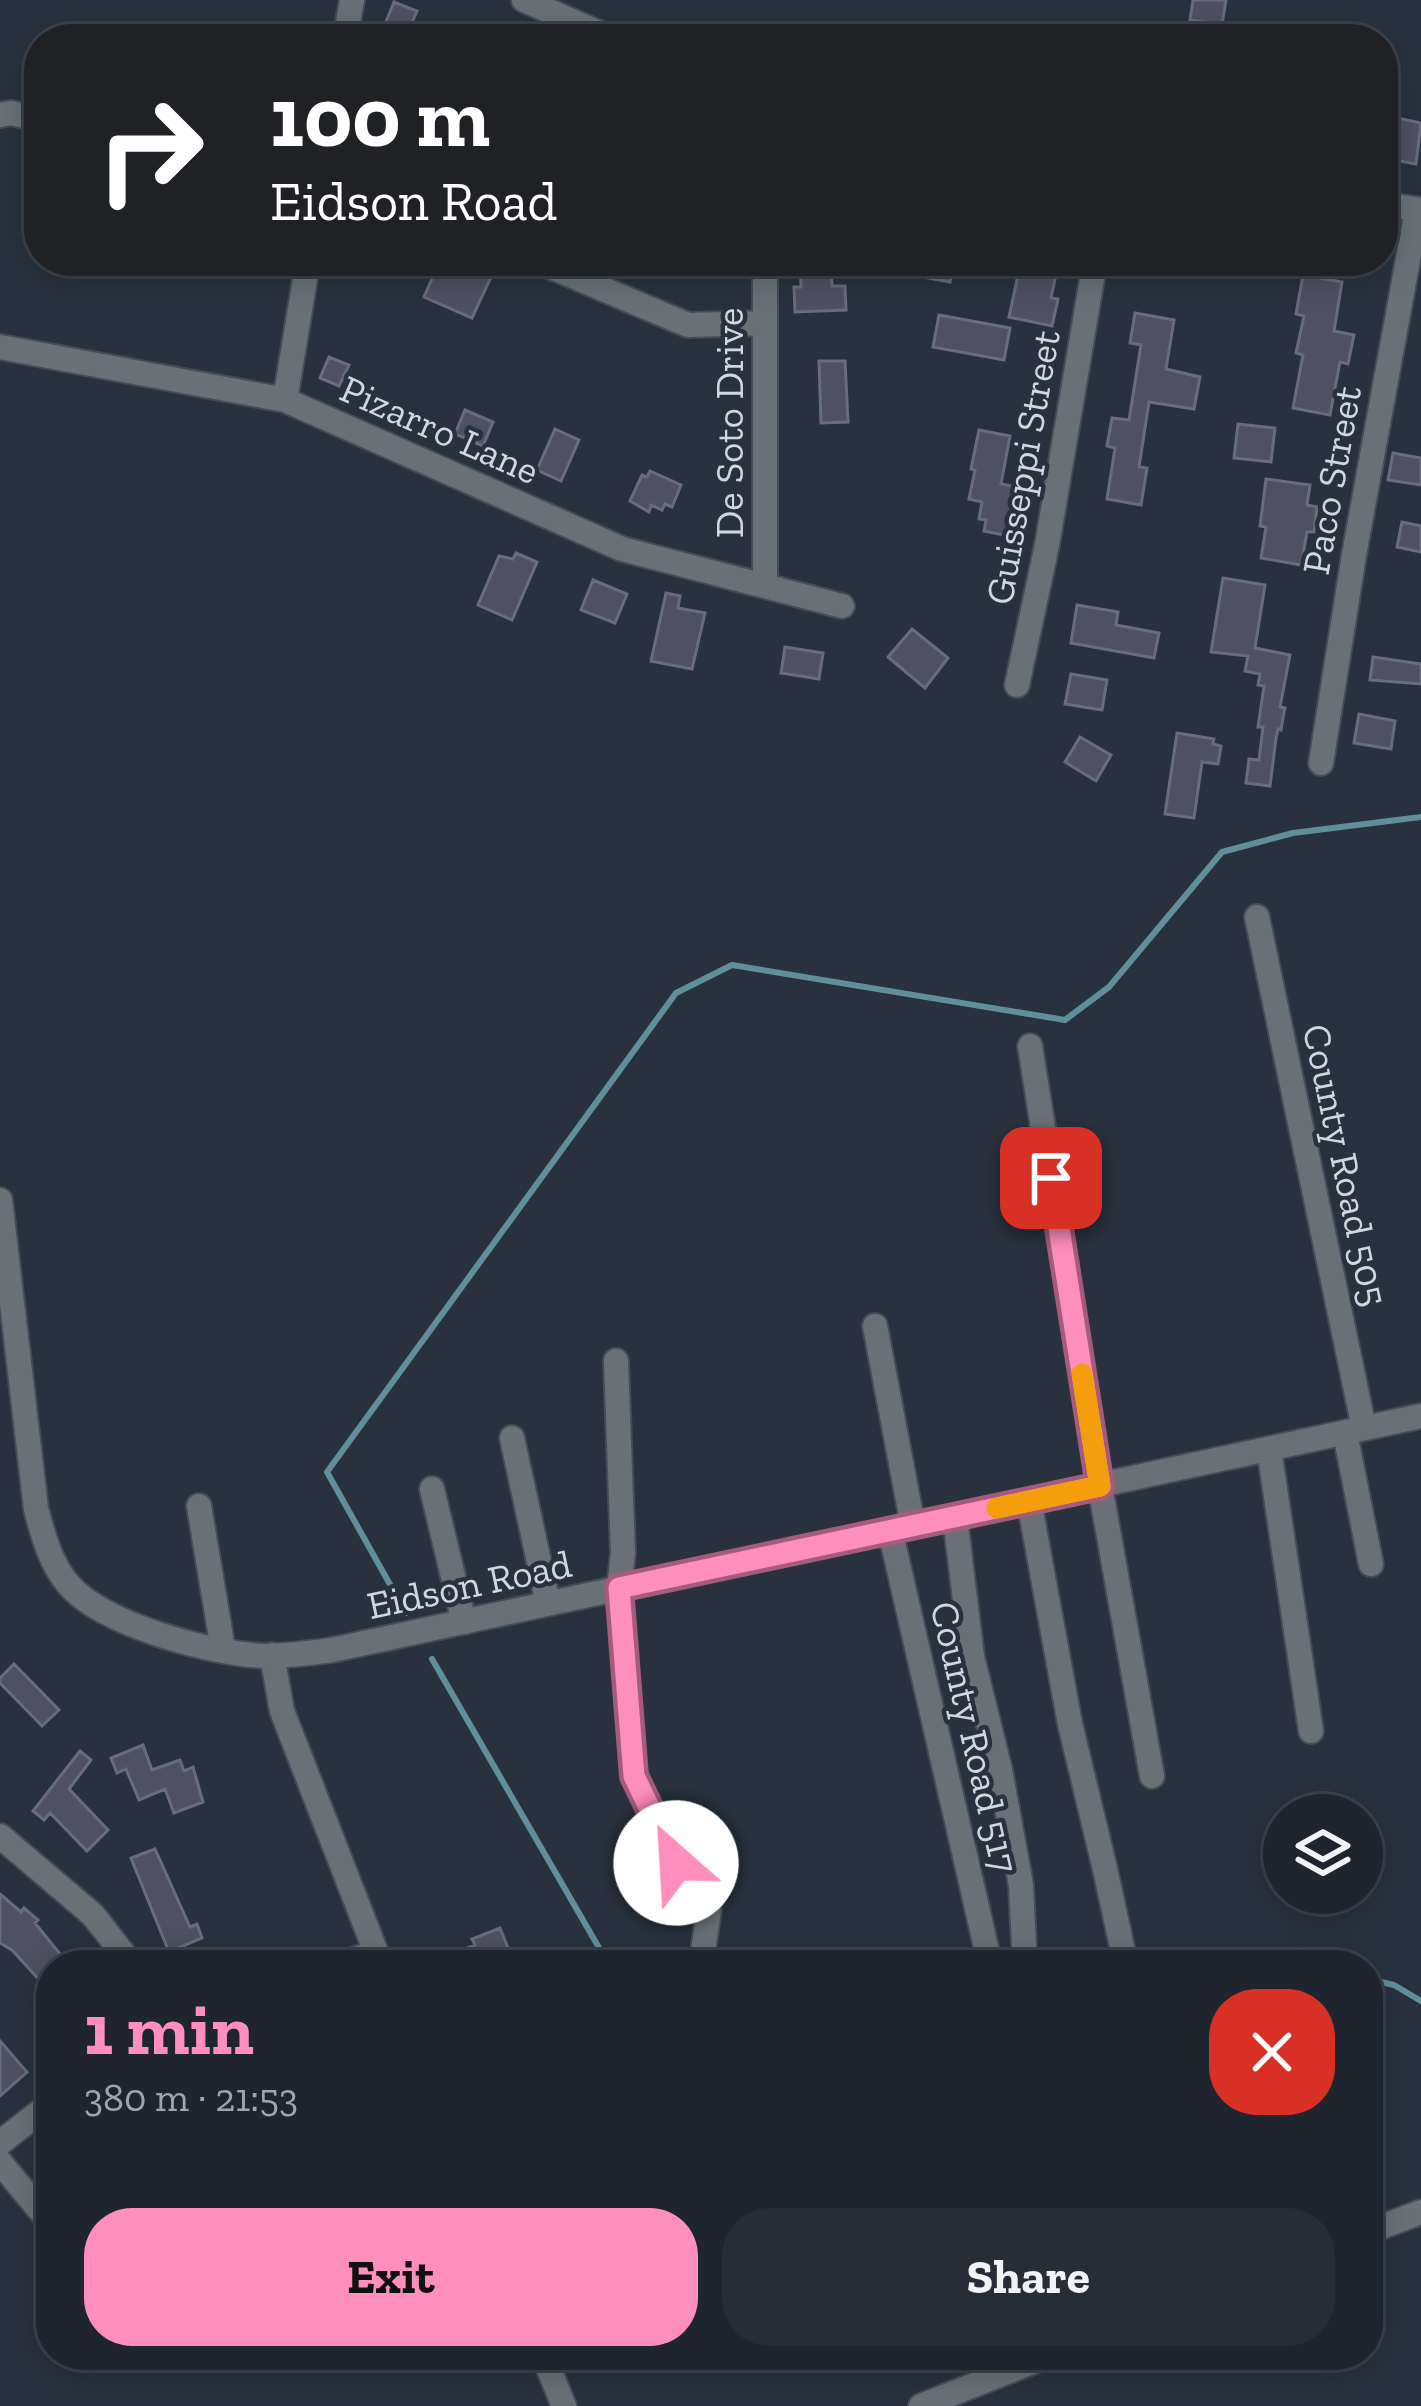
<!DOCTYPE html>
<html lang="en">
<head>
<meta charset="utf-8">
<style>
  body { margin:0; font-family:"Zilla Slab",serif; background:#262d36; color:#f1f3f6; height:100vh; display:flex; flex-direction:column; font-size:45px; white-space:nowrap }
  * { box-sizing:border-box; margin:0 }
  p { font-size:39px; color:#a1a5aa }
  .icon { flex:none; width:66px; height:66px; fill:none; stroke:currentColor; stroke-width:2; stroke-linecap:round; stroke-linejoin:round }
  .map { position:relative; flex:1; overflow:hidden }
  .sheet { position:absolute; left:36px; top:1950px; width:1347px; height:420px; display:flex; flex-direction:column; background:#1e252e; border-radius:48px; box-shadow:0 6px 30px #0003,0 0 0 3px #3c424a }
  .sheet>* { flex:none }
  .top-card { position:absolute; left:24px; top:24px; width:1374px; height:252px; border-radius:48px; box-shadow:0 6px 30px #0003,0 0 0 3px #3c424a; background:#202124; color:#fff; overflow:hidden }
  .controls { position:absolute; left:1263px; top:1794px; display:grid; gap:24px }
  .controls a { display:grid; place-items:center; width:120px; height:120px; border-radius:50%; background:#1e252e; box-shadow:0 6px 30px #0003,0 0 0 3px #3c424a; font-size:60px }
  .pin { position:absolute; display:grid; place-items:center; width:102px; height:102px; color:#fff; margin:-51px; border-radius:24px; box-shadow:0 6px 18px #0006 }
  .me { position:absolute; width:132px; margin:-66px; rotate:334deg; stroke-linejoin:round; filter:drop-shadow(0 0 9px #0008) }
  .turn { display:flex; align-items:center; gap:42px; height:252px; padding:0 48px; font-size:54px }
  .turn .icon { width:156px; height:156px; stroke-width:2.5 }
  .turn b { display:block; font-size:84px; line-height:102px }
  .round { display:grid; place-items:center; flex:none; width:126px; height:126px; border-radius:48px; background:#262d36 }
  .summary { display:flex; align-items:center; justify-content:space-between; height:204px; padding:0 48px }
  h1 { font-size:72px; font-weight:700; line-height:90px; color:#fe8ebc }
  .button { display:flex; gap:24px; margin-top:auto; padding:24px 48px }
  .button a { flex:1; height:138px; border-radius:48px; background:#fe8ebc; color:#111; font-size:48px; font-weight:700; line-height:138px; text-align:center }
  .button a+a { background:#262d36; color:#f1f3f6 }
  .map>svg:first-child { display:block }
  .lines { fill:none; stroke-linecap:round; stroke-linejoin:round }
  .stream { stroke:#618e9b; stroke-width:6 }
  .building { fill:#4f5161; stroke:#696c7c; stroke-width:3 }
  .minor-casing { stroke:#434c57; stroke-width:28 }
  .minor { stroke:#6a7176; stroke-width:24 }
  .route-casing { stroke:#a55c7a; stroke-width:30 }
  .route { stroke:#fe8ebc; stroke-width:21 }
  .slow { stroke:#f59e0b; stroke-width:21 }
  .labels { text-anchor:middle; stroke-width:9; stroke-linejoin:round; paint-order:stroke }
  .street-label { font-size:39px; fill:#d2d7df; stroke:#28313d }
</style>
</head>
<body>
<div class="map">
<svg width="1421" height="2406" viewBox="0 0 1421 2406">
  <rect width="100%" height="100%" fill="#28313d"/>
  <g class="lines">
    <path class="stream" d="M406,1613L327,1472L676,993L732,965L1065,1020L1109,987L1222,852L1293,833L1421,817
      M432,1659L609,1965
      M1368,1979L1394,1985L1421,2001"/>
  </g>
  <path class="building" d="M1193,0H1226L1222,25L1190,20Z
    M394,2L417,11L405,39H379Z
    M1383,115L1421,123L1416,164L1383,158Z
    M440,261H458L492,275L472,318L424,297Z
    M800,261H831L832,286H845L846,310L795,312L794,287H801Z
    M926,261H954L950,282L923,277Z
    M1021,261H1059L1051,298L1058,299L1052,326L1009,317Z
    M1303,275L1342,282L1334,331L1354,335L1348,364L1340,362L1330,415L1293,408L1303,355L1296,353L1304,316L1296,314Z
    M1135,313L1174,320L1166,369L1200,377L1194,409L1149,402L1139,467L1147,468L1141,505L1107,499L1115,448L1107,446L1112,418L1129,420L1141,345L1130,343Z
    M939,315L1010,328L1004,360L933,347Z
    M329,357L349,365L339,386L320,378Z
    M819,361H845L848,422L821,423Z
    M465,410L493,422L483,446L455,434Z
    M1238,424L1275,428L1271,462L1234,458Z
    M555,429L579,440L561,481L537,470Z
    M979,430L1010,436L1001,484L1027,489L1021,519L1018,518L1014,537L984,531L986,520L979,519L982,502L969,499L975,470L971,469Z
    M1393,453L1421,458V485L1388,480Z
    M650,471L681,485L672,507L665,504L662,510L651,505L649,512L630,501L642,475L647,477Z
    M1266,479L1310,485L1307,505L1317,507L1314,532H1307L1301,565L1261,558L1266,527L1260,526Z
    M1402,522L1421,526V552L1397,547Z
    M516,553L537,562L512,620L478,605L499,556L513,559Z
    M1223,578L1265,585L1255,648L1290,655L1280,707L1285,708L1284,712L1281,730L1278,729L1276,738L1270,786L1246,783L1249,759L1259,760L1263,727H1258L1264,686L1258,685L1260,674L1245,671L1248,656L1211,652Z
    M593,580L627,594L615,623L581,610Z
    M666,593L680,596L678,608L705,613L692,669L651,661Z
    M1077,605L1118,612L1116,625L1159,633L1154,658L1071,643Z
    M912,629L948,658L925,688L888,657Z
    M785,647L823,653L819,679L781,673Z
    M1373,657L1421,664V684L1370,680Z
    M1071,674L1107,680L1102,710L1065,704Z
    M1359,714L1395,721L1391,749L1354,743Z
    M1177,733L1214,739L1213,744L1221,746L1218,764L1202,762L1194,818L1165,814Z
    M1080,737L1111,755L1096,781L1065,762Z
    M14,1664L59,1710L42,1726L0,1683V1678Z
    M143,1745L152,1770L180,1760L184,1771L193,1767L203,1802L174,1813L165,1789L139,1800L126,1769L117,1773L111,1758Z
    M80,1751L91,1760L69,1789L108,1830L87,1851L50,1813L44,1820L33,1811Z
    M155,1849L190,1927L197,1924L202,1938L169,1952L131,1858Z
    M0,1894L21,1912L24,1908L38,1920L35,1923L60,1954L58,1956L63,1962L59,1965H51V1973L41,1982L12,1950L0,1943Z
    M500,1928L515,1965H462L457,1952L475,1945L472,1939Z
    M0,2041L27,2072L0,2096Z"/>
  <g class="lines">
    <g class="minor-casing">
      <path id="minor" d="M524,0L613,39
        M345,39L352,0
        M0,115L11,113L39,119
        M1383,204L1421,210
        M537,261L688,325L765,323
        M0,347L285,400L622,549L842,606
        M285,400L308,261
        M765,586V261
        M1017,685L1047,545L1095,261
        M1321,763L1354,555L1417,210
        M1257,917L1364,1428
        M1030,1046L1100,1486L1152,1776
        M0,1200L36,1509C43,1535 51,1565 69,1585C103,1625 215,1655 267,1656C288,1656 310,1653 332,1650L1421,1416
        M875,1326L913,1526
        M616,1361L623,1553L619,1588L634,1776L676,1863L709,1910L701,1965
        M1345,1433L1371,1564
        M512,1438L548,1603
        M1269,1449L1311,1731
        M432,1489L464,1622
        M1029,1501L1070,1724L1105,1869L1126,1965
        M199,1506L223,1649
        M955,1517L972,1657L1000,1770L1021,1885L1025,1965
        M890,1530L989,1960
        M272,1655L282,1711L381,1965
        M0,1836L93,1915L132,1965
        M338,1965L376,1952
        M0,2143L51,2103
        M0,2162L51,2224
        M1368,2232L1421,2212
        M543,2355L564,2406
        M921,2406L1050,2355"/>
    </g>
    <use href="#minor" class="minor"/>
  </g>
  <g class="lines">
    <g class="route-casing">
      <path id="route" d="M676,1863L634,1776L619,1588L1100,1486L1051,1178"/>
    </g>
    <use href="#route" class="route"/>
    <path class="slow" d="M997,1508L1100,1486L1082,1374"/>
  </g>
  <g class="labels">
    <g class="street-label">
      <text transform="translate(729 423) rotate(-90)" y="14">De Soto Drive</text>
      <text transform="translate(440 429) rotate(24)" y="14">Pizarro Lane</text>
      <text transform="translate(1022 467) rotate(-80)" y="14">Guisseppi Street</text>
      <text transform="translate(1331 480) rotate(-80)" y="14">Paco Street</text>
      <text transform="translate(1346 1165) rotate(78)" y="14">County Road 505</text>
      <text transform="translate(469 1584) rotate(-12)" y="14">Eidson Road</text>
      <text transform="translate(975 1737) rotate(77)" y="14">County Road 517</text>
    </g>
  </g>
</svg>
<div class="controls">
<a><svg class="icon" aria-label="layers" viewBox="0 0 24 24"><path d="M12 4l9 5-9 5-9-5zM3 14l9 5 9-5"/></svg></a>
</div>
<div class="pin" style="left:1051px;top:1178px;background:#d93025"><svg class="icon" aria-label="arrive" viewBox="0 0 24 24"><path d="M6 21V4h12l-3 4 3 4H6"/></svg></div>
<svg class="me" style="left:676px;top:1863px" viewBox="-20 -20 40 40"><circle r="19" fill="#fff"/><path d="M0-13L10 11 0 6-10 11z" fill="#fe8ebc"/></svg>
<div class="top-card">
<div class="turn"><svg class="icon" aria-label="right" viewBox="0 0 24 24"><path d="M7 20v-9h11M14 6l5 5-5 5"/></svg><div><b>100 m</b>Eidson Road</div></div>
</div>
<section class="sheet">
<div class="summary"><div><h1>1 min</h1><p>380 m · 21:53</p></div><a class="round" style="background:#d93025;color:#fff"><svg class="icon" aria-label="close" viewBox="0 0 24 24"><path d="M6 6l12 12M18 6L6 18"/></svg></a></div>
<div class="button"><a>Exit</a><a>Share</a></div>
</section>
</div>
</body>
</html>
